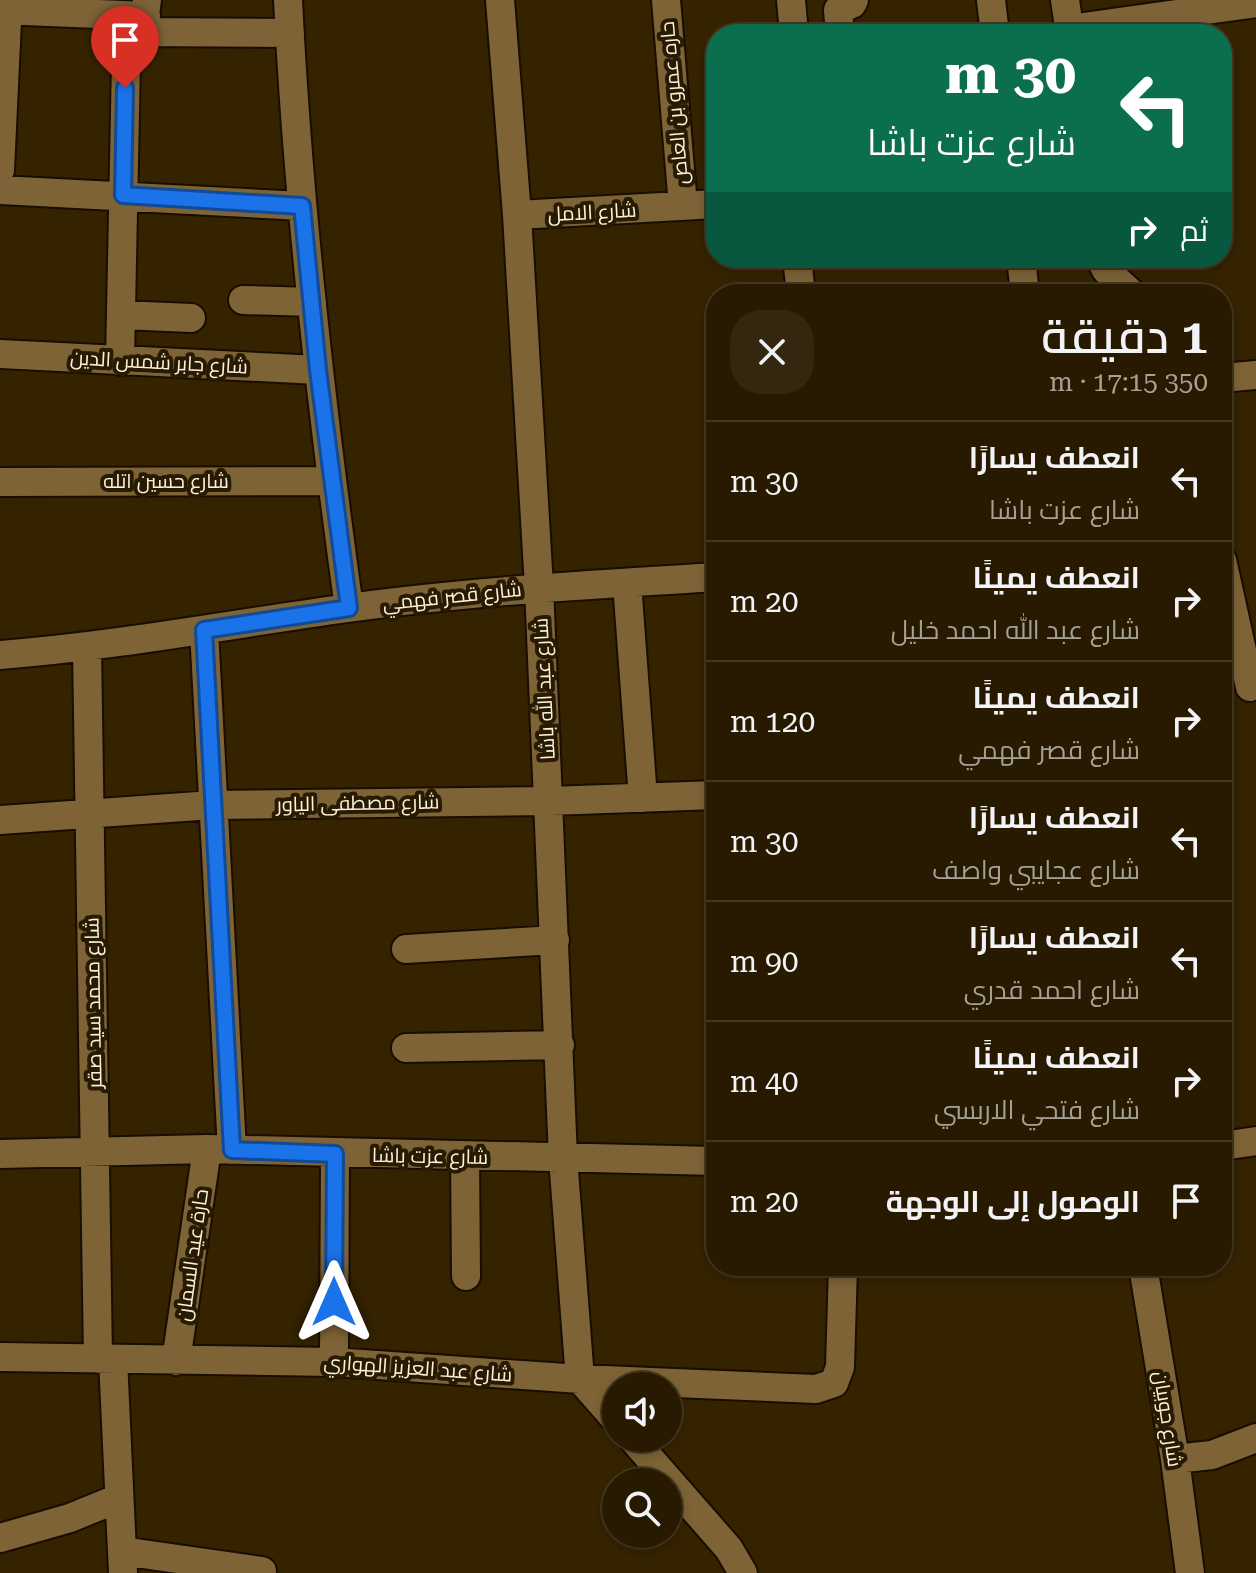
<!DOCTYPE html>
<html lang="ar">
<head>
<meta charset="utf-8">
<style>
  body { margin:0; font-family:"Roboto Serif",Cairo,serif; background:#34270f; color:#f1f3f6; direction:rtl; height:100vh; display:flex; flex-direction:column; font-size:30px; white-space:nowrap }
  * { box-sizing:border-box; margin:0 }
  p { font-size:26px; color:#a5a199 }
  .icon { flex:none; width:44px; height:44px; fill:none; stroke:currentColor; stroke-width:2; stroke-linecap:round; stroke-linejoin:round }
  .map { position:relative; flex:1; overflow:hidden; direction:ltr }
  .side { position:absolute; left:706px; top:284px; width:526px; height:992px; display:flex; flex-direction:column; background:#281a00; border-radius:32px; box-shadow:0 4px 12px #0003,0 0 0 2px #443822; direction:rtl }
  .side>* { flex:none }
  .top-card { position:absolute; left:706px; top:24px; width:526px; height:244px; border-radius:32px; box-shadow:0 4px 12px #0003,0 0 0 2px #443822; direction:rtl; background:#0b6e4f; color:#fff; overflow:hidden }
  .controls { position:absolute; left:602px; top:1372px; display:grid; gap:16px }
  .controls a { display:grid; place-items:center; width:80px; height:80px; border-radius:50%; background:#281a00; box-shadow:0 4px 12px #0003,0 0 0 2px #443822; font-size:40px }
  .pin { position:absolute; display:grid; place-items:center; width:68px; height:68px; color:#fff; margin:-82px -34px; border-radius:50% 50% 50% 0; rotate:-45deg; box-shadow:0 0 8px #0007 }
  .pin .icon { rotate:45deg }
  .me { position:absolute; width:88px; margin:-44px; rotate:0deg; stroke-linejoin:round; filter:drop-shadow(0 0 6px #0008) }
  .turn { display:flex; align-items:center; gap:28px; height:168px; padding:0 24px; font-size:36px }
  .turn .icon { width:104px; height:104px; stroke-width:2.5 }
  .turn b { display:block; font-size:56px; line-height:68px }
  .then { display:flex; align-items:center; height:76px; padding:0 24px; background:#0003; gap:16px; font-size:30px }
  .round { display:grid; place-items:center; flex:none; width:84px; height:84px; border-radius:32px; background:#34270f }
  .summary { display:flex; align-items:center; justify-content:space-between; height:136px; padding:0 24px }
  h1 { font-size:48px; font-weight:600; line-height:60px }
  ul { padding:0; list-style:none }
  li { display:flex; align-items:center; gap:24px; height:120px; padding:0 24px; border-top:2px solid #443822 }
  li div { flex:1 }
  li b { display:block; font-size:30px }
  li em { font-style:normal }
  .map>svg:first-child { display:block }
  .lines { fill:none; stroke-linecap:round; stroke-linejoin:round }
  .street-casing { stroke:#190d00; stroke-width:32 }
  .street { stroke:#7d6336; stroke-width:28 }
  .route-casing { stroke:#114b97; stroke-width:20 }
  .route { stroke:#1a73e8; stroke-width:14 }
  .labels { text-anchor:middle; stroke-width:8; stroke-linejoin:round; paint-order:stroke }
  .street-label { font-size:20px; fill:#fff0d8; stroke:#271b03 }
</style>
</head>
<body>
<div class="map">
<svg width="1256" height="1573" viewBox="0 0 1256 1573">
  <rect width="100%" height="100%" fill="#352300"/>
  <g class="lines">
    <g class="street-casing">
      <path id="street" d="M288,0C298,203 321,406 349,608
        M500,0L517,215L539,587L563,1158L580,1379L616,1420
        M666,0L683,206
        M791,0L794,34
        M991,0L995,34
        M1065,0L1070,34
        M0,10L146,16
        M1069,29L1256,3
        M137,32L290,33
        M840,34L838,10L852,4L854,0
        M0,170L8,0
        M0,190L302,206
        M517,215L716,204
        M797,258L801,294
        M1021,258L1025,294
        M1100,258L1106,270L1132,294
        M243,300L312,302
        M121,315L191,318
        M0,354L318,370
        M120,361L126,62C128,38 146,24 147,0
        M1222,378L1256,375
        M0,482L332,481
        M1222,560L1250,687
        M627,583L643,798
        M204,630L232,1150
        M87,648L98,1359
        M0,655C117,646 232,624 348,608C470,591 593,585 716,577
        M0,820L212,805L550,801L716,795
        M406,949L555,940
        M406,1048L560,1045
        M1222,1146L1256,1141
        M0,1154L207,1149L716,1161
        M465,1156L466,1276
        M1143,1266L1175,1459L1190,1573
        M0,1357L334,1362L580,1379L816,1389L834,1383L840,1367L843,1266
        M113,1359L123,1573
        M176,1361L207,1149
        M334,1362L335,1154
        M632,1438L729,1549L743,1573
        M1175,1459L1212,1455L1256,1438
        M0,1538L70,1518L119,1498
        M122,1551L262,1571"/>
    </g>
    <use href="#street" class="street"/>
  </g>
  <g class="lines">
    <g class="route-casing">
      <path id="route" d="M125,88L123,195L302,206L318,370L349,608L204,630L232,1150L335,1154L334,1302"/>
    </g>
    <use href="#route" class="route"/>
  </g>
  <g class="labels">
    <g class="street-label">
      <text transform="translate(674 103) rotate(-95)" y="7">حاره عمرو بن العاص</text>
      <text transform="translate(592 212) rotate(-3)" y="7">شارع الامل</text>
      <text transform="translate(159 362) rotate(3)" y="7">شارع جابر شمس الدين</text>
      <text x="166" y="488">شارع حسين اتله</text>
      <text transform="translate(452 596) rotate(-6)" y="7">شارع قصر فهمي</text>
      <text transform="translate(544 689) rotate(-93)" y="7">شارع عبد الله باشا</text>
      <text transform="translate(358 803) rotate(-1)" y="7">شارع مصطفى الياور</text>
      <text transform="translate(93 1003) rotate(-91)" y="7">شارع محمد سيد صقر</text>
      <text transform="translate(430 1156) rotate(1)" y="7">شارع عزت باشا</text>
      <text transform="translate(192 1255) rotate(-82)" y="7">حارة عيد السمان</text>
      <text transform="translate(418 1368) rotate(4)" y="7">شارع عبد العزيز الهواري</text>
      <text transform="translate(1168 1419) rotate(81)" y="7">شارع جوبيان</text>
    </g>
  </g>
</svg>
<div class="controls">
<a><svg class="icon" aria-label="sound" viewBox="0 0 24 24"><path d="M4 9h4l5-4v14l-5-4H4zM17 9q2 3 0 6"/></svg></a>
<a><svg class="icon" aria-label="search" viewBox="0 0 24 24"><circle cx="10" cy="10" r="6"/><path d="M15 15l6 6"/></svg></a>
</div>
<div class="pin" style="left:125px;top:88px;background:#d93025"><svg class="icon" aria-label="arrive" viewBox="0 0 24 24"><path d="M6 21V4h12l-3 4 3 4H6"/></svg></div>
<svg class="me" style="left:334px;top:1302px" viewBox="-20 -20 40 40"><path d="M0-17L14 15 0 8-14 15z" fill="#1a73e8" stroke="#fff" stroke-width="4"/></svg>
<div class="top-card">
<div class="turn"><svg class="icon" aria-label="left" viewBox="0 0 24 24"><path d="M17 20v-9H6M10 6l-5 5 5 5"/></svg><div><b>30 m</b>شارع عزت باشا</div></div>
<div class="then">ثم<svg class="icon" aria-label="right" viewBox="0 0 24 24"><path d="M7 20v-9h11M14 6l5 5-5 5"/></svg></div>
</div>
<section class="side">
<div class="summary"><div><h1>1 دقيقة</h1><p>350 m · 17:15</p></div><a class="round"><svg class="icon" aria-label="close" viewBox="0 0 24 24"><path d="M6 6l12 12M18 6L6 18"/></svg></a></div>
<ul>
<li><svg class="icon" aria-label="left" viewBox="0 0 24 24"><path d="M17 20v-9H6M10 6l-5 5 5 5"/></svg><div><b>انعطف يسارًا</b><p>شارع عزت باشا</p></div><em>30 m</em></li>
<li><svg class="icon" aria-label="right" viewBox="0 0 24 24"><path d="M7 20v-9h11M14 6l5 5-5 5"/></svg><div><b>انعطف يمينًا</b><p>شارع عبد الله احمد خليل</p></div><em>20 m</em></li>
<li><svg class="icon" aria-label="right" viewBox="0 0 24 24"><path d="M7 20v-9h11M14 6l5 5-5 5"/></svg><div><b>انعطف يمينًا</b><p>شارع قصر فهمي</p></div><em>120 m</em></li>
<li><svg class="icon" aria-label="left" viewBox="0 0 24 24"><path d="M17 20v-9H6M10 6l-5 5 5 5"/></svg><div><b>انعطف يسارًا</b><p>شارع عجايبي واصف</p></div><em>30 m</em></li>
<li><svg class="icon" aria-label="left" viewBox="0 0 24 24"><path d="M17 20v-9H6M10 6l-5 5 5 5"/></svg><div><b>انعطف يسارًا</b><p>شارع احمد قدري</p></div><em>90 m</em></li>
<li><svg class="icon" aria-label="right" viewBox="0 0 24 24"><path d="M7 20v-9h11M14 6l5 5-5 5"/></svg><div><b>انعطف يمينًا</b><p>شارع فتحي الاربسي</p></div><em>40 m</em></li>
<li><svg class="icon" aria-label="arrive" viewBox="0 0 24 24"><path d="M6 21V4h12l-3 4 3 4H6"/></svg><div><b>الوصول إلى الوجهة</b></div><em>20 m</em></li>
</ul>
</section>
</div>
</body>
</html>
